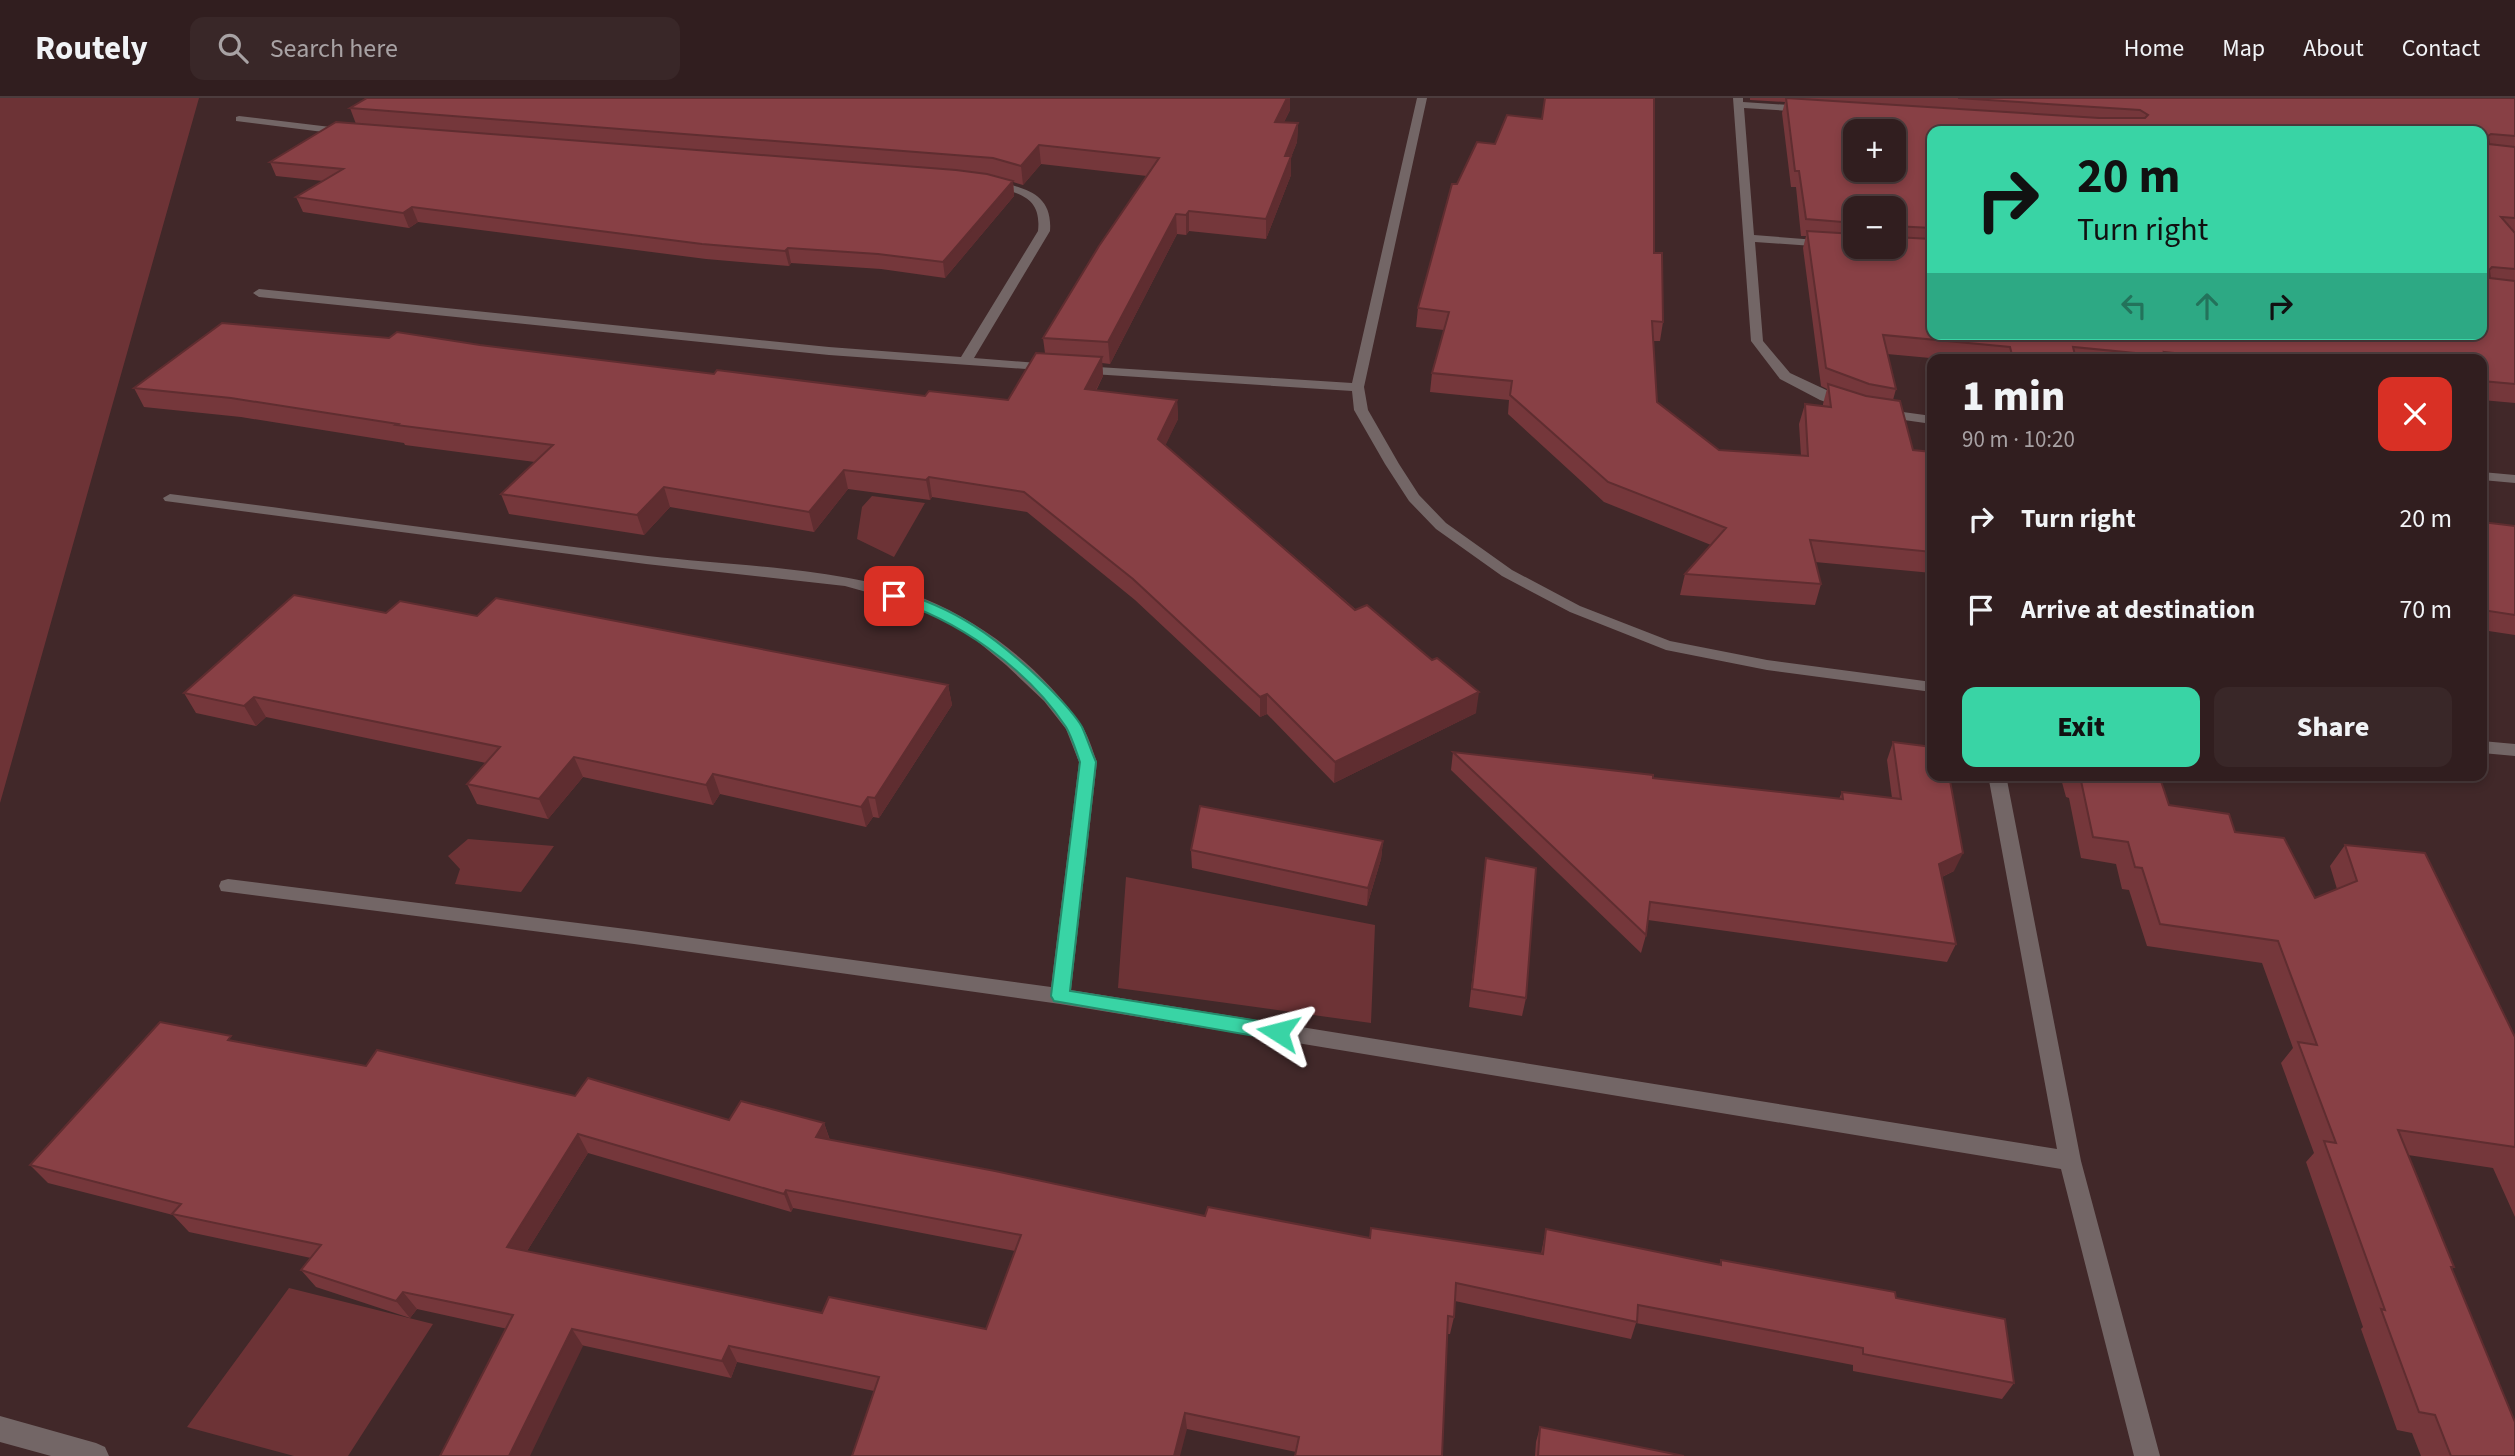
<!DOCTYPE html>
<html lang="en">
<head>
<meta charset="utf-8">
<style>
  body { margin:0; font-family:"Source Sans 3",sans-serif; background:#392728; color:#f1f3f6; height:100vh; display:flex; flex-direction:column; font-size:26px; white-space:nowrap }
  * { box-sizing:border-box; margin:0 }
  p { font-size:23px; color:#a8a2a4 }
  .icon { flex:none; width:38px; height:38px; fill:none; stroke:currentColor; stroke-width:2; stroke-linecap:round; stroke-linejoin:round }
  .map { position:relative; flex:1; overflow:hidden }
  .panel { position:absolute; left:1927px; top:256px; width:560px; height:427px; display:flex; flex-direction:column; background:#311e1f; border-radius:14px; box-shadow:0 4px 10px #0003,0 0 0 2px #4c3c3d }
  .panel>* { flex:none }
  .top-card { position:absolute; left:1927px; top:28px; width:560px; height:214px; border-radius:14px; box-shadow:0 4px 10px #0003,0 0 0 2px #4c3c3d; background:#39d4a5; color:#111; overflow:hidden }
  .buttons { position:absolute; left:1843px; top:21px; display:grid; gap:14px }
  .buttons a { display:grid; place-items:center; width:63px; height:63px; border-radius:14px; background:#311e1f; box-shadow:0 4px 10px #0003,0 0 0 2px #4c3c3d; font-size:35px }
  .pin { position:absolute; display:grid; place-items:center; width:60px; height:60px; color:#fff; margin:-30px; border-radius:14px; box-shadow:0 4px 10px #0006 }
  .me { position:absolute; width:77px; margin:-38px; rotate:279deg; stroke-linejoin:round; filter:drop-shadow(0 0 5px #0008) }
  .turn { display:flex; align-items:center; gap:24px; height:147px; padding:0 35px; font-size:32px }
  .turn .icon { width:91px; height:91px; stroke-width:2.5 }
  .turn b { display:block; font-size:49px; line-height:60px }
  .lanes { display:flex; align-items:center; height:66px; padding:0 35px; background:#0003; justify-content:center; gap:35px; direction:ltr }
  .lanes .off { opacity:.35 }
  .round { display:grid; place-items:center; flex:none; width:74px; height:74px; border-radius:14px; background:#392728 }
  .summary { display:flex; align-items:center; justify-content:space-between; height:119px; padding:0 35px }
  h1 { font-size:42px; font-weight:800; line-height:52px }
  .action { display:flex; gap:14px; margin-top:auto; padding:14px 35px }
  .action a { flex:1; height:80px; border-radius:14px; background:#39d4a5; color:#111; font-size:28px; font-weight:800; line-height:80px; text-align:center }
  .action a+a { background:#392728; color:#f1f3f6 }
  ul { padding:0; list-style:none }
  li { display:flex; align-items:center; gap:21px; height:91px; padding:0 35px }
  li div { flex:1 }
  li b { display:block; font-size:26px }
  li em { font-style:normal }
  header { display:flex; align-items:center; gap:42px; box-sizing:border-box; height:98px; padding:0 35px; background:#311e1f; border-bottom:2px solid #4c3c3d }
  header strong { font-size:33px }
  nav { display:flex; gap:38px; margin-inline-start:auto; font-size:24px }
  .search { width:490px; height:63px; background:#392728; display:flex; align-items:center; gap:18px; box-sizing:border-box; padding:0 24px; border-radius:14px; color:#a8a2a4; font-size:26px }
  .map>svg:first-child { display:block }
  .green { fill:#6d3336 }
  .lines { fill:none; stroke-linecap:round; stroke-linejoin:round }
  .minor { fill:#736666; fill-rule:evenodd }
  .wall { fill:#75373b; fill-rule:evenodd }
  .shaded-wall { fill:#5f2d30 }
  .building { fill:#884045; stroke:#5f2d30; stroke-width:2; fill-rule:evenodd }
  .route { fill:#39d4a5; stroke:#258a6b; stroke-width:2 }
</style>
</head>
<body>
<header>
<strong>Routely</strong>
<div class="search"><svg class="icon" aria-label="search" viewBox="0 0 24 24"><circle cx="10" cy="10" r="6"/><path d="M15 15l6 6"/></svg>Search here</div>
<nav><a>Home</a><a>Map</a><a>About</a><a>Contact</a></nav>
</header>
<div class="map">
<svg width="2515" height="1358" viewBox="0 0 2515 1358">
  <rect width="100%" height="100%" fill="#412829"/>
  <path class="green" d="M0,0H199L0,705Z
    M872,398L925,405L894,459L857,441L862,409Z
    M468,741L554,748L521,794L455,786L460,771L448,758Z
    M1126,779L1375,827L1371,925L1118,890Z
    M289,1190L433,1226L348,1358H294L187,1329Z"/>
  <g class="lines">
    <path class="minor" d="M1417,0H1427L1364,289L1368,312L1399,366L1419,397L1446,425L1512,472L1580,508L1670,543L1767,562L1932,584V594L1767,572L1666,552L1570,514L1502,478L1436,431L1409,403L1385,366L1354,312L1352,293L1077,275L1076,272L1082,268L1352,285Z
      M1733,0H1743V4L1805,8L1810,11L1805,14L1744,10L1754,137L1855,145V149H1860L1855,151L1755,144L1763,243L1790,275L1852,304V310H1842L1820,302L1780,281L1751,243Z
      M239,18L347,31L352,34L347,37L236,23V19Z
      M992,82C1023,90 1053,94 1050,133L974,260L1050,266L1054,267V273L829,257L259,199L253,195L259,191L829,249L961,259L1038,133C1042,97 1017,95 988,87L987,85Z
      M1881,311L1932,318V326L1876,318L1874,315Z
      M2482,374L2515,377V385L2482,382Z
      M170,396C329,416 488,439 648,458C734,468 845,469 925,501C984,525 1043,572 1080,625C1088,636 1092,651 1097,664L1071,892L2057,1051L1988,677H2006L2081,1063L2160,1358H2134L2061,1071L1060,906L634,846L221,793L219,788L221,783L228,781L634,832L1051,889L1079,664L1066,631L1044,603L1006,567L965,533L913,507L845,488L646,466L165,403L163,400Z
      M2482,643L2515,646V658L2482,655Z
      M0,1318L96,1345L105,1349L109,1358H51L0,1344Z"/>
  </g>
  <path class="wall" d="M367,0H1290V12L1284,24L1298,25L1297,44L1291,59V77L1266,141L1189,133L1186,137L1177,136L1110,266L1102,265L1103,278L1096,293L1177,302L1178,321L1165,347L1476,615L1334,685L1267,616L1260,619L1135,502L1027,414L932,399L930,402L848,391L814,434L670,409L644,437L509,416L501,396L535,364L405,347L404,345L241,319L144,309L134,290L480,247L714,276L925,298L1008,302L1045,255L1043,240L1147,78L1041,66L1023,87L1013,84L1014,98L945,180L881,171L791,165L789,168L706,161L418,124L409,130L303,114L296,99L323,83L276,78L270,64L356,26L350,10Z
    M1750,0H2515V305L2482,302V261H1941L1887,256L1896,291L1893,302L1913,352L1932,354V475L1815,464L1821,486L1815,507L1680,497L1685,476L1711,447L1604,404L1508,316L1509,302L1430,294L1432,275L1444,232L1416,229L1418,210L1654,155L1663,224L1660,243H1653L1657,304L1719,352L1801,358L1799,326L1805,306L1823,308V306L1827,291L1821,288L1803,150L1806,138H1801L1796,89H1791L1782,15L1785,4L1750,2ZM1932,33L2482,236H1932ZM1855,110H1894V149H1855Z
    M2482,424L2515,428V537L2482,532Z
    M477,518L948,587L952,607L879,720L873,719L866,729L720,696L713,707L583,679L548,721L477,706L467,686L486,665L266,619L256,628L196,615L184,595Z
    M1893,644L1954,773L1942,779L1956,846L1947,864L1648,822L1646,837L1641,855L1451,672L1453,654L1653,680L1839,701L1842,694L1892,700L1887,662Z
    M2060,677H2159L2169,707L2235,734L2315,800L2337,791L2330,768L2345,747L2515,939V1119L2493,1070L2408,1057L2454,1169L2452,1171L2515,1358H2421L2412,1335L2397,1332L2361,1231L2363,1229L2306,1064L2314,1055L2281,965L2293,950L2262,865L2147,848L2129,792L2122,791L2116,766L2081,760L2069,700L2066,699Z
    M1383,743L1381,761L1367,808L1192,770L1191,752Z
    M1486,760L1526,900L1522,918L1469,909Z
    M236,944L366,968L575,998L729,1022L824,1025L830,1042L1205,1118L1370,1140L1541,1156L1546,1131L1719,1167L1721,1162L1896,1200L2014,1285L2002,1301L1853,1273V1267L1636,1225L1631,1241L1455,1203L1454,1219L1450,1236H1447L1296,1354L1187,1331L874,1293L737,1264L731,1280L417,1211L410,1220L316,1189L301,1172L311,1160L189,1134L173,1117L48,1085L30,1067ZM588,1055L791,1114L793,1110L1015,1153L986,1231L822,1215L527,1153Z
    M1540,1329L1684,1358H1535L1536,1344Z"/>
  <path class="shaded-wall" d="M1287,0H1290V12L1275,42V24Z
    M1298,25L1297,44L1291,59V77L1266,141V121L1285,58Z
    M1039,47L1041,66L1023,87L1021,68Z
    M1013,83L1014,98L945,180L943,164Z
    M412,109L418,124L409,130L403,115Z
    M1189,113V133L1186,137V117Z
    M1176,116L1177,136L1110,266L1108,244Z
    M788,150L791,165L789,168L785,153Z
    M1102,259L1103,278L1086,311L1085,291Z
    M1177,302L1178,321L1159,361L1158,341Z
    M844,372L848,391L814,434L809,414Z
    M929,379L932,399L930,402L926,382Z
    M664,389L670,409L644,437L637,417Z
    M948,587L952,607L879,720L875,700Z
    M1479,594L1476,615L1334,685L1335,664Z
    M1267,596V616L1260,619V599Z
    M254,599L266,619L256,628L244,608Z
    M574,659L583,679L548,721L539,701Z
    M713,676L720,696L713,707L706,687Z
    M868,699L873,719L866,729L861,709Z
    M1383,743L1381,761L1367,808L1368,790Z
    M1963,755L1954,773L1931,784L1939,766Z
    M824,1025L830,1043L816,1039Z
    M578,1036L588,1055L519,1166L507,1149Z
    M786,1092L793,1110L791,1114L784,1096Z
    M403,1194L417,1211L410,1220L396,1203Z
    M572,1231L583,1248L530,1358H509Z
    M729,1248L737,1264L731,1280L722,1263Z
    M1185,1315L1187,1331L1180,1358H1174Z"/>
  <path class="building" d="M367,0H1287L1275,24L1298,25L1285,58H1291L1266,121L1189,113L1186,117L1176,116L1108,244L1043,240L1099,148L1159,60L1039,47L1021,68L993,60L350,10Z
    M1545,0H1654V155H1662L1663,224L1652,223L1657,304L1719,352L1808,358L1805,306L1831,309L1828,286L1866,298L1900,303L1913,352L1932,354V454L1810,442L1821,486L1685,476L1726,430L1608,384L1510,297L1512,283L1432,275L1449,214L1418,210L1452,86H1457L1477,44L1495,46L1507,17L1542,21Z
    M1786,0L2099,20H2145L2148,17L2140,12L1958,0H2515V38L2491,36L2488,38L2489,46L2515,49V120L2501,119L2515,135V171L2492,169L2489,172L2490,180L2515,183V286L2482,283V261H2233L2164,254L2166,258L2073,249L2076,261H2013L2010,249L1883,237L1896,291L1869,286L1826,270L1807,133L1855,136V149H1894V139L1932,141V236H2482V33H1932V130L1894,128V110H1855V125L1806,121L1799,73H1795ZM1855,33H1894V72H1855Z
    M336,24L956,72L987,76L1013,83L943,164L878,156L788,150L785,153L702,146L412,109L403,115L296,99L343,71L270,64Z
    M222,225L389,240L397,234L480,247L714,276L717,272L925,298L929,293L1008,302L1036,255L1102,259L1085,291L1177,302L1158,341L1355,512L1367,507L1432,562L1437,560L1479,594L1335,664L1267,596L1260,599L1133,481L1024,394L929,379L926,382L844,372L809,414L664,389L637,417L501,396L553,347L396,327L398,326L231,300L134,290Z
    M2482,424L2515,428V517L2482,512Z
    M294,497L386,515L400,503L477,518L496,500L948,587L875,700L868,699L861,709L713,676L706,687L574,659L539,701L467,686L500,649L254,599L244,608L184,595Z
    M1893,644L1932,649V677H1949L1963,755L1939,766L1956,846L1650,804L1646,837L1453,654L1653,677V680L1843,701L1842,694L1901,701Z
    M2077,677H2159L2169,707L2229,716L2235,734L2284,740L2315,800L2357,783L2345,747L2425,755L2515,939V1050V1049L2398,1032L2454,1169H2451L2515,1324V1358H2451L2435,1317L2419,1314L2381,1211L2385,1212L2324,1043L2336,1045L2298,944L2317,947L2278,843L2160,826L2142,770L2135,769L2128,744L2093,739L2080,678Z
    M1200,708L1383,743L1368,790L1191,752Z
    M1486,760L1536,770L1526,900L1472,891Z
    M160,924L231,938L228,942L366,968L377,952L575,998L588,980L729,1022L741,1003L824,1025L816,1039L995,1073L1205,1118L1208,1109L1370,1140L1371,1130L1543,1156L1546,1131L1721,1167V1162L1895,1194L1896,1200L2005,1221L2014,1285L1863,1256V1250L1638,1207L1637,1224L1456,1185L1454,1219L1448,1218L1442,1358H1295L1299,1339L1185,1315L1174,1358H852L879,1279L729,1248L722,1263L572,1231L509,1358H440L513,1217L403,1194L396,1203L301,1172L321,1147L172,1116L181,1106L30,1067ZM578,1036L784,1096L786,1092L1021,1137L986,1231L829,1199L822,1215L507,1149Z
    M1540,1329L1684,1358H1538Z"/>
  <path class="route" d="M894,493C956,509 998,541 1043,584C1056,597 1073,613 1082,629C1087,640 1091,653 1096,664L1070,893L1278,926L1285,929L1288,934L1285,939L1278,942L1054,903L1051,898L1080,664C1076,653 1072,639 1066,629C1027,570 956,520 889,501V495Z"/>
</svg>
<div class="buttons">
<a>+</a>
<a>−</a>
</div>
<div class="pin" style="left:894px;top:498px;background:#d93025"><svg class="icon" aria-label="arrive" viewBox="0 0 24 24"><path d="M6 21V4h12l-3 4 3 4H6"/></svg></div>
<svg class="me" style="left:1278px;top:934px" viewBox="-20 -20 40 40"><path d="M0-17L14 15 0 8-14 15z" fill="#39d4a5" stroke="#fff" stroke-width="4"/></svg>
<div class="top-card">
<div class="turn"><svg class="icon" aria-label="right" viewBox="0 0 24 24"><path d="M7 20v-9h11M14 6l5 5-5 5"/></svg><div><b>20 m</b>Turn right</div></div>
<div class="lanes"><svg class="icon off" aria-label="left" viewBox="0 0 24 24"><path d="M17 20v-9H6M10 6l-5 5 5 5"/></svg><svg class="icon off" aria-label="ahead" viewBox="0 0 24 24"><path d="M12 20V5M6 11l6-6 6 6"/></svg><svg class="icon" aria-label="right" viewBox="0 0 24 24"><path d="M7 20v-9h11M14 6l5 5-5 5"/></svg></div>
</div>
<section class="panel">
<div class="summary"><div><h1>1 min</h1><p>90 m · 10:20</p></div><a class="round" style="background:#d93025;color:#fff"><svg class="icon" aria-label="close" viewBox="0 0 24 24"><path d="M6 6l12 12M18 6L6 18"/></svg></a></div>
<ul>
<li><svg class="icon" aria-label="right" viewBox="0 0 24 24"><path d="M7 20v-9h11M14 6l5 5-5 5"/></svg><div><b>Turn right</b></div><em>20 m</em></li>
<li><svg class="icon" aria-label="arrive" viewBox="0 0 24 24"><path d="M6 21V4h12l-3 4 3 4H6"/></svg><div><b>Arrive at destination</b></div><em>70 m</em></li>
</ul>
<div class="action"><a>Exit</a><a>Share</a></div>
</section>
</div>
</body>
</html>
